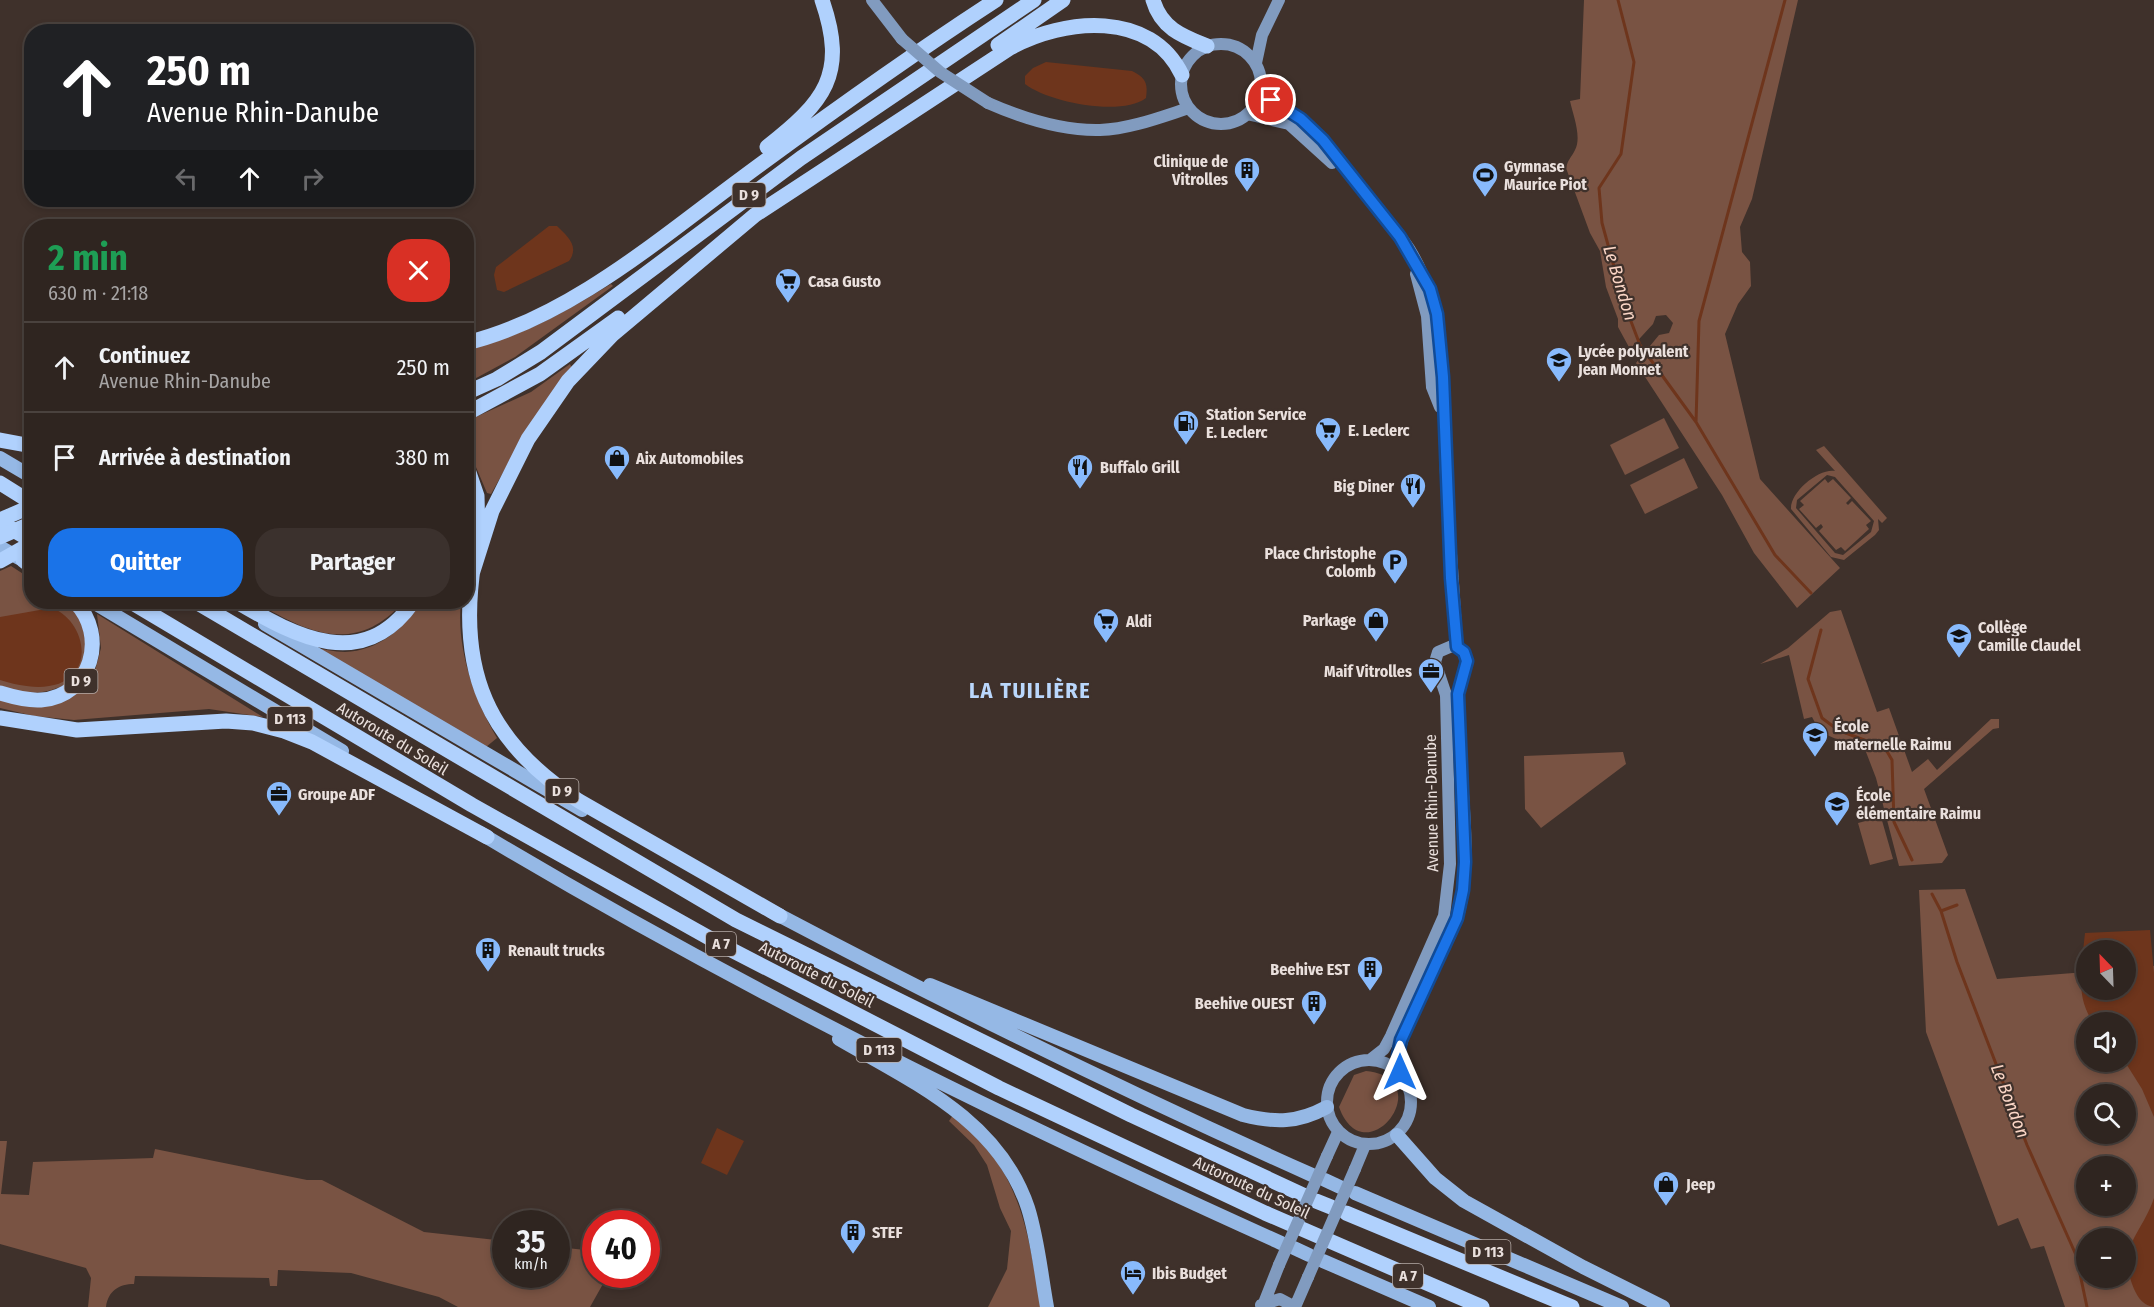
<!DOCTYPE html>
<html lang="fr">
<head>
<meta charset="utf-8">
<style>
  body { margin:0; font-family:"Fira Sans Condensed",sans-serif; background:#3b312d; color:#f1f3f6; height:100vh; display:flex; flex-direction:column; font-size:22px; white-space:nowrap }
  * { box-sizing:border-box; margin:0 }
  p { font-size:20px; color:#a7a5a5 }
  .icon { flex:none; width:33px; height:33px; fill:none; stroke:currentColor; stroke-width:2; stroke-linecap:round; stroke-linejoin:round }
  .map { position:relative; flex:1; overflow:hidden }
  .details { position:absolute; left:24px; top:219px; width:450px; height:390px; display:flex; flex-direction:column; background:#2f2520; border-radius:24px; box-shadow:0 3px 9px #0003,0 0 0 2px #4a423e }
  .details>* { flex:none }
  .guide { position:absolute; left:24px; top:24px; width:450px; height:183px; border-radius:24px; box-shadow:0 3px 9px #0003,0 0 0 2px #4a423e; background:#202124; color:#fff; overflow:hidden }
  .needle { width:39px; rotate:337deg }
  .buttons { position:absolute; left:2076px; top:940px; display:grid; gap:12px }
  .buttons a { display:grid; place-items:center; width:60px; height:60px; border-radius:50%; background:#2f2520; box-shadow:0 3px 9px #0003,0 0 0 2px #4a423e; font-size:30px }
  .speed { position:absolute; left:492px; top:1210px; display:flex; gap:12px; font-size:30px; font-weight:700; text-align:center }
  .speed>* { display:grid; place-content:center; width:78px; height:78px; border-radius:50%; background:#2f2520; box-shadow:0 3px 9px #0003,0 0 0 2px #4a423e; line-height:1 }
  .speed small { font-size:15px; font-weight:400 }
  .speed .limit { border:9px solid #d22; background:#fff; color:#111 }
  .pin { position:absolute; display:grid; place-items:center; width:51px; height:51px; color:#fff; margin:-26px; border:3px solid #fff; border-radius:50%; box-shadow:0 2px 6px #0007 }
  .me { position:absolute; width:66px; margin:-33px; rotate:0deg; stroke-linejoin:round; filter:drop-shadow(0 0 4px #0008) }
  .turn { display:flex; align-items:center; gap:21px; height:126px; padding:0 24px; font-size:27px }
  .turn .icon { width:78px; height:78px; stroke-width:2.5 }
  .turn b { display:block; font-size:42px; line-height:51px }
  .lanes { display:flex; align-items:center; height:57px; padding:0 24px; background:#0003; justify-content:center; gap:30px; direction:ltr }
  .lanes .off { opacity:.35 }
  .round { display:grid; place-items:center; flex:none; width:63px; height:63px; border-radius:24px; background:#3b312d }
  .summary { display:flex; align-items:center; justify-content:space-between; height:102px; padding:0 24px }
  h1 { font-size:36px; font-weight:700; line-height:45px; color:#1e9e55 }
  .primary-button { display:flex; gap:12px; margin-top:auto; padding:12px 24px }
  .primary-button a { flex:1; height:69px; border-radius:24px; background:#1a73e8; color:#fff; font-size:24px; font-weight:700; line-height:69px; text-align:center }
  .primary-button a+a { background:#3b312d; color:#f1f3f6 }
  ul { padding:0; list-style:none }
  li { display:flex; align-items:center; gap:18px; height:90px; padding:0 24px; border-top:2px solid #4a423e }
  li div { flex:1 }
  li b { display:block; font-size:22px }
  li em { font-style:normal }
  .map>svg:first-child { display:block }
  .green { fill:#795343; fill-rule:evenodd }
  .water { fill:#6e351c; fill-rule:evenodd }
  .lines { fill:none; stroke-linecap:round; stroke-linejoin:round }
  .stream { stroke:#6e351c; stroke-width:3 }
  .secondary { stroke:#819bbf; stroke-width:12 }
  .primary { stroke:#95b8e5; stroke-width:14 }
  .highway { stroke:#b0d1fd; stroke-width:15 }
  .secondary-bridge { stroke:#819bbf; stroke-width:12 }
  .highway-bridge { stroke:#b0d1fd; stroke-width:15 }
  .route-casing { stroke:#114b97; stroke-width:15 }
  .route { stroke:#1a73e8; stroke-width:10 }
  .labels { text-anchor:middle; stroke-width:4.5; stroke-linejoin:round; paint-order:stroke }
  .shield { fill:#3f312b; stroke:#b7aca8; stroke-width:1.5 }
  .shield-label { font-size:15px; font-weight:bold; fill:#eae0dd }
  .poi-label { font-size:16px; font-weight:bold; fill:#eae0dd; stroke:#3f312b; text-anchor:start }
  .street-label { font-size:16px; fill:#eae0dd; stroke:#3f312b }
  .water-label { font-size:18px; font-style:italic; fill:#fbd6c6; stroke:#3f312b }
  .district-label { font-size:22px; font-weight:bold; letter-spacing:1.5px; fill:#bad7fc; stroke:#3f312b }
</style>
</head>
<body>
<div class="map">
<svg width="2154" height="1307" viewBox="0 0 2154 1307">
  <rect width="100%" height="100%" fill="#3f312b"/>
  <path class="green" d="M1584,0H1798L1752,199L1740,227L1742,252L1750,262L1751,286L1738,304L1725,334L1760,479L1840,568L1797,608L1754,553L1722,495L1636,363L1659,335L1669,333L1673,323L1666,315L1656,316L1653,324L1630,349L1618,327V319L1606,287L1600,251L1590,233L1566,168C1568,159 1571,158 1575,150C1582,137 1573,115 1570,101L1580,99Z
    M611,284L613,286L515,357L467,383L466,350C522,336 562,314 611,284Z
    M570,364L572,368L519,444L491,494L487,493L467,446V421L531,392Z
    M1664,418L1679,448L1625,475L1610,445Z
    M1824,446L1887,518L1882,523L1878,519L1879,530L1875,535L1844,560L1831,557L1791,509C1790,492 1819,468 1835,471L1816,450ZM1827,475L1835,477L1874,521L1871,532L1843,555L1835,553L1796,508L1797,500Z
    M1684,458L1698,488L1645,514L1630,485Z
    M1825,479L1828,483L1833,479L1851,498L1846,503L1848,505L1852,501L1871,521L1866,525L1869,529L1845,551L1841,547L1836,550L1819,531L1823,527L1821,524L1816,528L1799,509L1804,505L1800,501Z
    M11,566L31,579L32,602H65L82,620L88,650L74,681C43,695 33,696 0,687V571Z
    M256,602H403C357,655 308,634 256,602Z
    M419,602H461C456,648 474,699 497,738L486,747L312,647C323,649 334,652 345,652C377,651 405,629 419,602Z
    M1841,610L1877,712L1889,708L1912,772L1928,759L1937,770L1991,719H1999V728L1993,729L1924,789L1948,855L1942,863L1899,866L1876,778L1866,752L1820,732L1812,717L1804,719L1789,655L1760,664L1788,648L1830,612Z
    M97,614L263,717L209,709L74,720L34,716L0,708V698L68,699L84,688L95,671L101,648Z
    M1623,752L1626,764L1541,828L1525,809L1524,756Z
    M1881,817L1893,859L1870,865L1858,823Z
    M1965,889L1997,979L2086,972V990H2126V968L2154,966V1307H2065L2044,1246L2031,1249L2018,1218L1998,1226L1926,1032L1919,890ZM2086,1023H2126V1062H2086ZM2086,1095H2126V1134H2086ZM2086,1167H2126V1206H2086ZM2086,1239H2126V1278H2086Z
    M1366,1071C1441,1078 1365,1178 1339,1107L1354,1075Z
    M953,1115C965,1126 979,1138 989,1151C1025,1196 1031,1252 1041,1307H988L1007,1269L1011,1231L1000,1208L987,1165L974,1145L949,1121Z
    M0,1141H7L1,1194L29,1195L33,1162L153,1158L155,1149L307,1180H322L424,1232L505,1241L506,1275H556L557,1247L595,1251L596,1275H608L590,1307H458L439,1297L351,1273L278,1270L277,1286H270L269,1278L135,1276L134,1284C119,1284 108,1291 106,1307H88L91,1278L86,1268L0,1244Z"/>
  <path class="water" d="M1046,62L1132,71C1146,78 1148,83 1146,98C1121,117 1048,102 1025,84V76L1033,68Z
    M549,226H557C567,236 580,246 569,261L504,292L497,290L494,275L496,267Z
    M51,608C74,614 92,650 75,672C58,694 22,687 0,680V617Z
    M2150,930L2154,973V1117L2142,1089L2125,1062L2126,1023H2094C2074,998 2082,963 2085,933ZM2086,951H2126V990H2086Z
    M717,1128L744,1141L727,1175L701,1163Z
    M2154,1198V1307C2144,1306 2138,1298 2134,1289C2116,1246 2141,1236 2154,1198Z"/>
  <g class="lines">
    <path class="stream" d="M1618,0L1634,62L1621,154L1599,188L1602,223L1624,303L1640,345L1696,422L1775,555L1811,593
      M1696,422L1699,321L1785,0
      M1821,630L1808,679L1822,718L1838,730L1885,748L1892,760L1894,822L1912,860
      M1932,894L1941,911L1957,962L2027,1145L2076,1255L2087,1307
      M1941,911L1957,905"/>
    <path class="secondary" d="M872,0L902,39
      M1181 84a40 40 0 1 1 80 0a40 40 0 1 1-80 0Z
      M1256,63L1262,35L1279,0
      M1261,87C1275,106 1297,113 1313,130C1331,148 1346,170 1362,190C1378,210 1396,228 1410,250C1451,318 1442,398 1446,475C1449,532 1454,589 1457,647
      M988,103C1022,118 1062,131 1100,130C1130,129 1161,117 1189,108
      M1247,114L1289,124L1332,163
      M1416,274L1427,316L1432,387L1440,407
      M1327 1102a42 42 0 1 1 84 0a42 42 0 1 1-84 0Z
      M1370,1060L1384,1049L1391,1036L1444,916L1450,864L1446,695L1435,662L1438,652L1452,646L1461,649L1467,661C1465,673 1458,684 1458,696C1456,762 1476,854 1458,916C1444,960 1391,1029 1400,1073
      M1327,1156L1338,1132
      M1355,1169L1365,1145
      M1264,1303L1279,1265
      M1261,1305L1280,1299L1295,1307
      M1295,1307L1308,1277"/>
    <path class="primary" d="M0,458L32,477
      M0,547L19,558
      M93,602L342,751
      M265,624L582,810
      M480,833C737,987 1008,1120 1281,1243
      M771,911C949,1005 1128,1093 1312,1175
      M930,985L1243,1115C1275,1123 1298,1123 1327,1107
      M839,1039C913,1082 999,1120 1028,1208C1038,1240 1041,1274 1047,1307
      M1397,1135L1435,1178L1464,1201L1583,1267L1663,1307
      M1325,1180L1340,1187
      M1355,1193L1622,1307
      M1294,1248L1309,1255
      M1323,1261L1429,1307"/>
    <path class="highway" d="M1153,0C1161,28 1182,36 1207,46
      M998,45L1063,0
      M767,147C824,102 848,75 822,0
      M466,343C566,319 657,241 738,181C823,118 908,57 996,0
      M466,393L497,379L541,352L801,158L1034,0
      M466,414L540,374L618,318
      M0,440L32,446
      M466,464L477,496L478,535
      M0,483L32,503
      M0,520L32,506
      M0,522L32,541
      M23,560L32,567
      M474,562C457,670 487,742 579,801L780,916
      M473,571L492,511L528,439L568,381L612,335L755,215L1010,48C1064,18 1151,10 1182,75
      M131,602L472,805L720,944L999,1088L1265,1213L1482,1307
      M196,602L736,920L1131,1115L1303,1195
      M237,602C297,637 363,673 413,602
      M0,693C13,697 27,701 41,700C92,696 108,635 75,602
      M0,718L77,730L226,721L253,723L284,731L312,742L487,837
      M1316,1201L1331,1207
      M1346,1213L1572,1307"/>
    <path class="secondary-bridge" d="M902,39L940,72L988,103
      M1279,1265L1327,1156
      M1308,1277L1355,1169"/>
    <path class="highway-bridge" d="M0,537L32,523
      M0,561L32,543"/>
  </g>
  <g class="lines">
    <g class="route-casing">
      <path id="route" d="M1271,100L1301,119L1323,140L1400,237L1430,289L1437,314L1443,377L1451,578L1457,647L1464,652L1467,661L1458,694L1465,862L1463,890L1457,918L1401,1040L1398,1055L1400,1072"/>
    </g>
    <use href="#route" class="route"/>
  </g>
  <defs>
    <g id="building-pin" transform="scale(1.35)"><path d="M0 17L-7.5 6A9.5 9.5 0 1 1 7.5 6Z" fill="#88bafc" stroke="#3f312b"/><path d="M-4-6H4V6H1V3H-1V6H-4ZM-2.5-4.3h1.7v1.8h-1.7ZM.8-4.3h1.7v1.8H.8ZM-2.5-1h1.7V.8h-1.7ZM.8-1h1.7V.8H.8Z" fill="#111"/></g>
    <g id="stadium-pin" transform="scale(1.35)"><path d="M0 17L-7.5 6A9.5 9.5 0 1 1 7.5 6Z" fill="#88bafc" stroke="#3f312b"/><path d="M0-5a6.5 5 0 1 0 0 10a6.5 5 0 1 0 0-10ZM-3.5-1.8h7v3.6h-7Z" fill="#111"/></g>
    <g id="supermarket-pin" transform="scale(1.35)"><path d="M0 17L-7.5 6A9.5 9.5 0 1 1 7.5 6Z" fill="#88bafc" stroke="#3f312b"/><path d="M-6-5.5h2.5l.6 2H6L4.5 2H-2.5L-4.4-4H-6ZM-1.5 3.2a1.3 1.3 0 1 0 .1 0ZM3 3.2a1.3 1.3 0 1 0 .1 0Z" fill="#111"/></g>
    <g id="school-pin" transform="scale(1.35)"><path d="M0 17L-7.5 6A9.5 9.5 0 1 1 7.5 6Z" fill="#88bafc" stroke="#3f312b"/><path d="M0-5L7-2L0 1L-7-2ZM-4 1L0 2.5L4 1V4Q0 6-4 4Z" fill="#111"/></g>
    <g id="fuel-pin" transform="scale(1.35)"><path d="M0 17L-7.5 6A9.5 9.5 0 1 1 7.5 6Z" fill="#88bafc" stroke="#3f312b"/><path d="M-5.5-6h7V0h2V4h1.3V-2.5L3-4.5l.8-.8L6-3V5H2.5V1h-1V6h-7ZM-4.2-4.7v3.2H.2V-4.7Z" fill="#111"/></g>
    <g id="shop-pin" transform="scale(1.35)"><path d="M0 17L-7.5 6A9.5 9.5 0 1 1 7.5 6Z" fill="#88bafc" stroke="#3f312b"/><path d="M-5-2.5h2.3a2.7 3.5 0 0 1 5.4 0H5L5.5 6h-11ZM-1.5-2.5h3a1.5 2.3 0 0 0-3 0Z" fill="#111"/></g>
    <g id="restaurant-pin" transform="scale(1.35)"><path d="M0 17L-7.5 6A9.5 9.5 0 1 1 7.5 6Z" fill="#88bafc" stroke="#3f312b"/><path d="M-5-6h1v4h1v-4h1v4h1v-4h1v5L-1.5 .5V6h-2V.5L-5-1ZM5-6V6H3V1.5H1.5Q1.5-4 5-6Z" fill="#111"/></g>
    <g id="parking-pin" transform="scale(1.35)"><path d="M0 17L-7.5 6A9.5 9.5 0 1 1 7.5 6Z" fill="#88bafc" stroke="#3f312b"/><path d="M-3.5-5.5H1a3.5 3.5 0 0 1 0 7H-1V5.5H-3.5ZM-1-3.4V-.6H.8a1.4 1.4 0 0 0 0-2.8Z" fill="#111"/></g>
    <g id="office-pin" transform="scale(1.35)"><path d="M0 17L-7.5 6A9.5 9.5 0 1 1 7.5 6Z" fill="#88bafc" stroke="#3f312b"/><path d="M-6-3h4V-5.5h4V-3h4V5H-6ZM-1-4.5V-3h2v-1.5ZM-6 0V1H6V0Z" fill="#111"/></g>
    <g id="hotel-pin" transform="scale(1.35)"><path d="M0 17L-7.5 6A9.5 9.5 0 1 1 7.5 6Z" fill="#88bafc" stroke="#3f312b"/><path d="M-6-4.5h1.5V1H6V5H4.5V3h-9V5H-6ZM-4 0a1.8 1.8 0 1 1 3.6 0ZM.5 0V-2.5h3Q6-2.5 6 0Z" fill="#111"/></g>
  </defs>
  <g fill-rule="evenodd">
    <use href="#building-pin" x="1247" y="170"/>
    <use href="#stadium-pin" x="1485" y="175"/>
    <use href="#supermarket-pin" x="788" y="281"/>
    <use href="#school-pin" x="1559" y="360"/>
    <use href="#fuel-pin" x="1186" y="423"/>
    <use href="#supermarket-pin" x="1328" y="430"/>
    <use href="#shop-pin" x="617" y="458"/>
    <use href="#restaurant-pin" x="1080" y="467"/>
    <use href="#restaurant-pin" x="1413" y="486"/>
    <use href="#parking-pin" x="1395" y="562"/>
    <use href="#shop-pin" x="1376" y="620"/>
    <use href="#supermarket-pin" x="1106" y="621"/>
    <use href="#school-pin" x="1959" y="636"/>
    <use href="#office-pin" x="1431" y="671"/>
    <use href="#school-pin" x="1815" y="735"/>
    <use href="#office-pin" x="279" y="794"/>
    <use href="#school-pin" x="1837" y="804"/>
    <use href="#building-pin" x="488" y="950"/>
    <use href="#building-pin" x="1370" y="969"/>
    <use href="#building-pin" x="1314" y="1003"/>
    <use href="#shop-pin" x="1666" y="1184"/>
    <use href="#building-pin" x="853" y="1232"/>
    <use href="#hotel-pin" x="1133" y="1273"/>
  </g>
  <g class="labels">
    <g class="shield">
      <rect x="732.5" y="183" width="33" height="24" rx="4.5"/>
      <rect x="64.5" y="669" width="33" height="24" rx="4.5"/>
      <rect x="267.5" y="707" width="45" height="24" rx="4.5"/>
      <rect x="545.5" y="779" width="33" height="24" rx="4.5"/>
      <rect x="706" y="932" width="30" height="24" rx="4.5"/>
      <rect x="856.5" y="1038" width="45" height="24" rx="4.5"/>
      <rect x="1465.5" y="1240" width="45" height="24" rx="4.5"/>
      <rect x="1393" y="1264" width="30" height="24" rx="4.5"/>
    </g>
    <g class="shield-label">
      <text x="749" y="200">D 9</text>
      <text x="81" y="686">D 9</text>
      <text x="290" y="724">D 113</text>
      <text x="562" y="796">D 9</text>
      <text x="721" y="949">A 7</text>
      <text x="879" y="1055">D 113</text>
      <text x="1488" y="1257">D 113</text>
      <text x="1408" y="1281">A 7</text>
    </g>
    <g class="poi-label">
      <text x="1228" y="167" text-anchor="end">Clinique de<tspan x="1228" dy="18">Vitrolles</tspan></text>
      <text x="1504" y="172">Gymnase<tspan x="1504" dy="18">Maurice Piot</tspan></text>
      <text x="808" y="287">Casa Gusto</text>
      <text x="1578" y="357">Lycée polyvalent<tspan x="1578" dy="18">Jean Monnet</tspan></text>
      <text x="1206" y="420">Station Service<tspan x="1206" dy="18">E. Leclerc</tspan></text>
      <text x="1348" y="436">E. Leclerc</text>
      <text x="636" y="464">Aix Automobiles</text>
      <text x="1100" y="473">Buffalo Grill</text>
      <text x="1394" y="492" text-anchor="end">Big Diner</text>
      <text x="1376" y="559" text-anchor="end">Place Christophe<tspan x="1376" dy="18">Colomb</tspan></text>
      <text x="1356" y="626" text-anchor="end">Parkage</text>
      <text x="1126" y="627">Aldi</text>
      <text x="1978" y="633">Collège<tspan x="1978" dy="18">Camille Claudel</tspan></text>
      <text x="1412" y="677" text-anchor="end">Maif Vitrolles</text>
      <text x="1834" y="732">École<tspan x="1834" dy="18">maternelle Raimu</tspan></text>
      <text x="298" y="800">Groupe ADF</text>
      <text x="1856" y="801">École<tspan x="1856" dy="18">élémentaire Raimu</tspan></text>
      <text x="508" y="956">Renault trucks</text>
      <text x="1350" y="975" text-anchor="end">Beehive EST</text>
      <text x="1294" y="1009" text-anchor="end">Beehive OUEST</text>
      <text x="1686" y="1190">Jeep</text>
      <text x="872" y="1238">STEF</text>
      <text x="1152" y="1279">Ibis Budget</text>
    </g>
    <g class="street-label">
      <text transform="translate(393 738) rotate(31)" y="6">Autoroute du Soleil</text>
      <text transform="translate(1431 803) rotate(-91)" y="6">Avenue Rhin-Danube</text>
      <text transform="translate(817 974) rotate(27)" y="6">Autoroute du Soleil</text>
      <text transform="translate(1252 1187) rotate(25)" y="6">Autoroute du Soleil</text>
    </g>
    <g class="water-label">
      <text transform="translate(1620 283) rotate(73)" y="6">Le Bondon</text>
      <text transform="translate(2010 1101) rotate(69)" y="6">Le Bondon</text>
    </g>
    <g class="district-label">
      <text x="1030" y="698">LA TUILIÈRE</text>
    </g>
  </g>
</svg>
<div class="buttons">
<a><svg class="needle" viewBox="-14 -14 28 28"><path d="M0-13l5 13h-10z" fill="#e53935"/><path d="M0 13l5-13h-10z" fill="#a7a5a5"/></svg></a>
<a><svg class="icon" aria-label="sound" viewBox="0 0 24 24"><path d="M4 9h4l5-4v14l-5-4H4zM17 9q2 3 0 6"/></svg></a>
<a><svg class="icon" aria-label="search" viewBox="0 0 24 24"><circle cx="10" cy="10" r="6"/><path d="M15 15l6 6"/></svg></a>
<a>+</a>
<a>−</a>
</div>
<div class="speed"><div>35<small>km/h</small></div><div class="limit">40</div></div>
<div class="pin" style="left:1271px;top:100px;background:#d93025"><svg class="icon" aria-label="arrive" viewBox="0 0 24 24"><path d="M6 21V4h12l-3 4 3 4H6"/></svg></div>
<svg class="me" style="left:1400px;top:1072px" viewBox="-20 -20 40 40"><path d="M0-17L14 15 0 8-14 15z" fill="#1a73e8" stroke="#fff" stroke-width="4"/></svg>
<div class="guide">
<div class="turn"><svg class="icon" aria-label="ahead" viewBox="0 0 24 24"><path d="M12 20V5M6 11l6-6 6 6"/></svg><div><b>250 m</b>Avenue Rhin-Danube</div></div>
<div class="lanes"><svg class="icon off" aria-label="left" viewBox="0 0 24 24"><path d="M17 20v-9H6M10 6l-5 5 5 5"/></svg><svg class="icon" aria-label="ahead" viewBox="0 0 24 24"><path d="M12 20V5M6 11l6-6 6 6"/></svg><svg class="icon off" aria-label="right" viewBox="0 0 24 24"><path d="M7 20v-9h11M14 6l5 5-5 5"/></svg></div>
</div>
<section class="details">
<div class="summary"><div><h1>2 min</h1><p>630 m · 21:18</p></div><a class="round" style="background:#d93025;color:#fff"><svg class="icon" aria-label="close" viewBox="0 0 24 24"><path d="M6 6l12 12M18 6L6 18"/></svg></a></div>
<ul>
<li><svg class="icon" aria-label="ahead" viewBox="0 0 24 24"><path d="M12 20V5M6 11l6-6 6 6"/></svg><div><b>Continuez</b><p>Avenue Rhin-Danube</p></div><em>250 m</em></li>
<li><svg class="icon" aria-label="arrive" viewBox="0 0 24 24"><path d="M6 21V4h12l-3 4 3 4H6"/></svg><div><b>Arrivée à destination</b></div><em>380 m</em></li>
</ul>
<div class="primary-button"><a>Quitter</a><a>Partager</a></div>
</section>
</div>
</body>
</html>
